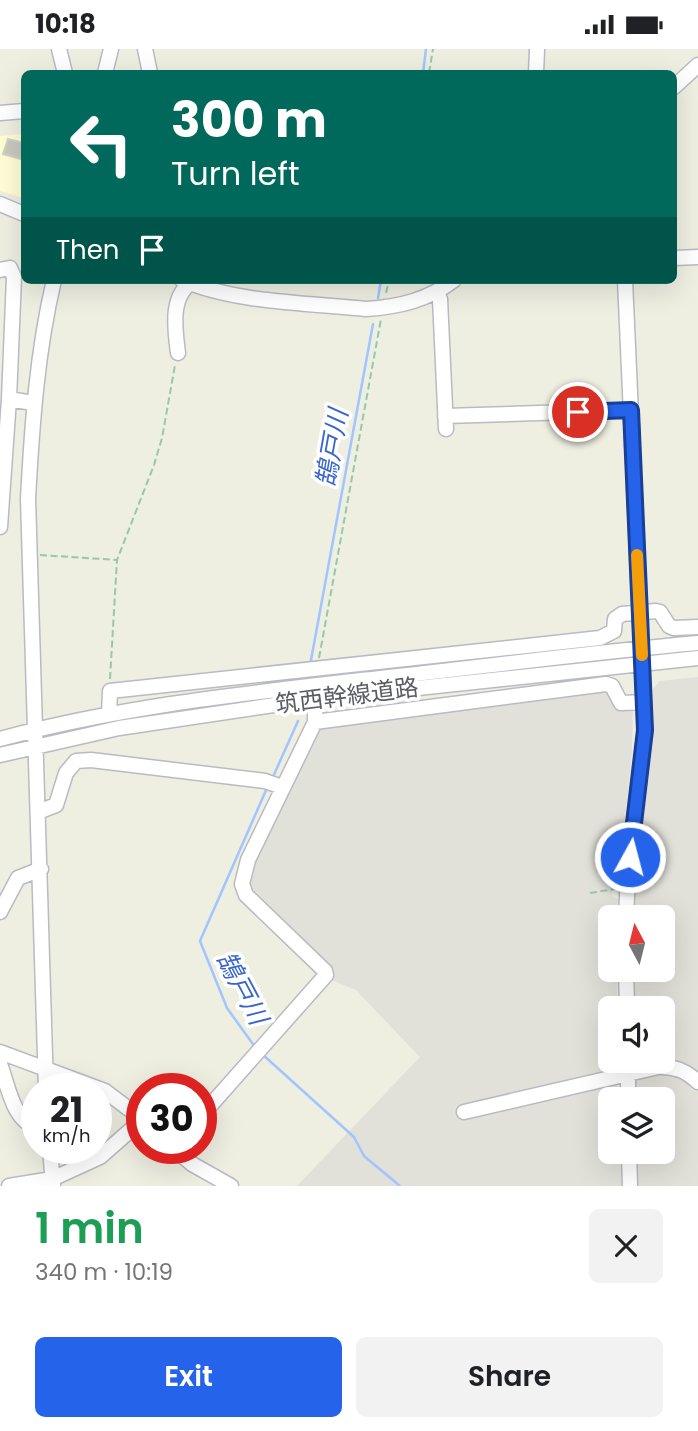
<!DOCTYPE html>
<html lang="en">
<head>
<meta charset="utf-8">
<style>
  body { margin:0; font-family:Poppins,"Noto Sans JP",sans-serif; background:#f2f2f2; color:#202124; height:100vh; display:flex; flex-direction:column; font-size:26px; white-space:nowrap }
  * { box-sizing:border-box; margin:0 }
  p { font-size:23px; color:#757577 }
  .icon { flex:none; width:38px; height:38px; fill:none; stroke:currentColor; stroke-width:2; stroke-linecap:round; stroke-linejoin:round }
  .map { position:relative; height:1137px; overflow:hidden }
  .side { display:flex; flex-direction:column; background:#fff; flex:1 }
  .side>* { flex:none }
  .banner { position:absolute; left:21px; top:21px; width:656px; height:214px; border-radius:10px; box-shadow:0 7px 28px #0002; background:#00695c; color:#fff; overflow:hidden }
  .needle { width:46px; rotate:353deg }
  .fabs { position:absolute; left:598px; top:856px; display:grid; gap:14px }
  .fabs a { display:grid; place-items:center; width:77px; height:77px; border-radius:10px; background:#fff; box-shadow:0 7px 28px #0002; font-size:35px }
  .speed { position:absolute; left:21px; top:1024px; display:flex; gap:14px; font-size:35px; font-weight:700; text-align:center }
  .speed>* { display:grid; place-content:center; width:91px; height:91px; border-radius:50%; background:#fff; box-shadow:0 7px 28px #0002; line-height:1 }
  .speed small { font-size:18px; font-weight:400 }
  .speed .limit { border:10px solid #d22; background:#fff; color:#111 }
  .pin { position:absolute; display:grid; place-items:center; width:60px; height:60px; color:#fff; margin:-30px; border:4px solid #fff; border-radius:50%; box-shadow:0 2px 7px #0007 }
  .me { position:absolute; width:77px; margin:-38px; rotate:7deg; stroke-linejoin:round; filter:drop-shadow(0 0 5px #0008) }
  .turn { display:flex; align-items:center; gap:24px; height:147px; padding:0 35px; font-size:32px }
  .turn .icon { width:91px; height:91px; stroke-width:2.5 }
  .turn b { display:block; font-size:49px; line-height:60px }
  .then { display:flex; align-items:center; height:66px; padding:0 35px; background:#0003; gap:14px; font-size:26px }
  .round { display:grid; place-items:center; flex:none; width:74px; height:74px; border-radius:10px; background:#f2f2f2 }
  .overview { display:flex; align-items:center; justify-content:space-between; height:119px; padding:0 35px }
  h1 { font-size:42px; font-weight:600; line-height:52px; color:#1e9e55 }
  .cta { display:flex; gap:14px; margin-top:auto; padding:14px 35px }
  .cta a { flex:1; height:80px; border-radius:10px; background:#2563eb; color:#fff; font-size:28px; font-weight:600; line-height:80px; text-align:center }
  .cta a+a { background:#f2f2f2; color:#202124 }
  .status { display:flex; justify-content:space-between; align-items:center; height:49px; padding:0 35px; background:#fff; direction:ltr }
  .status svg { height:19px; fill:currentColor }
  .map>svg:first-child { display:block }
  .commercial { fill:#fffdd6 }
  .industrial { fill:#e1e0d9 }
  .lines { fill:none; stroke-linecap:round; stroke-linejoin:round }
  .stream { stroke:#a1c5ff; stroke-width:2.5 }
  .building { fill:#c9c8be; stroke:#d3d1bf; stroke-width:2 }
  .minor-casing { stroke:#b9bbc2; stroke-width:17 }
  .path { stroke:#94c9ac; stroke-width:2; stroke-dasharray:7 3.5; stroke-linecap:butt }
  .minor { stroke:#fff; stroke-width:14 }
  .route-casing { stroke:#184099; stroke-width:18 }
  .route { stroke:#2563eb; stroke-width:12 }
  .slow { stroke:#f59e0b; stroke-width:12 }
  .labels { text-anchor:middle; stroke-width:7; stroke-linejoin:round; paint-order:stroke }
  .street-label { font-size:24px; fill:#5a5d64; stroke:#fff }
  .water-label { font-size:26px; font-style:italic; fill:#3a67cc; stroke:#fff }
</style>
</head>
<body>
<div class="status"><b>10:18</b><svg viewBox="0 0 49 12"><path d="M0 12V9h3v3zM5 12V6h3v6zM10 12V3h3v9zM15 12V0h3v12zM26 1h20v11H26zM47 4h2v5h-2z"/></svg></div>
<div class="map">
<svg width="698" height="1137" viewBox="0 0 698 1137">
  <rect width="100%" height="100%" fill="#eeeee1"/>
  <path class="commercial" d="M24,85V149L0,142V87Z"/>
  <path class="industrial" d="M698,628V1137H636L634,1103L663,1102V1050H633V1031L639,1018L633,1012H663V959H632L631,921L663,920V868H631L650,696L653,640L660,632Z
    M609,639L633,657L632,702L624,782L618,833L613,835L612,847L618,850L616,868H611V920L617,921V959H611V1012H618V1018L612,1023L613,1035L618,1037V1050H611V1102L620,1103L622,1137H297L420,1008L356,941L329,930L250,846L245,832L316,679Z"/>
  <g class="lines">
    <path class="stream" d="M423,24L426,0
      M378,249L381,231
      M311,611L373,275
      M272,730L298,672
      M255,998L227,959L200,892L267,739
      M262,1005L354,1088L364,1107L400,1137"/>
  </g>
  <path class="building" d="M8,90L24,94V111L3,105Z"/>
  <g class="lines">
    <g class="minor-casing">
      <path id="minor" d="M59,0L65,24
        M145,0L150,24
        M105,24L111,0
        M536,24L537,0
        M674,38L698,16
        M0,64L24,62
        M0,155L24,165
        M674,209L698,208
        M0,221L10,219L14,228L9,350L33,354
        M182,231C237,254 308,254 366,260C399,258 428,251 454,231
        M625,231L645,681L628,826L626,868
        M437,243L440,250L446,380
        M178,304C175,280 169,245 195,231
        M445,367L631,361
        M0,478L9,350
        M109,665L110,642L600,589L614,582L615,570L622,565L656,562L660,563L669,577L674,579L698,578
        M315,673L606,635L612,637L621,654L644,653
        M0,690C118,658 240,645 361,631C473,619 585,604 698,594
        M0,706L119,679L315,650L698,609
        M38,763L56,756L66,724L76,712L91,711L265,732L282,738
        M0,863L18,829L41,820
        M626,920L627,959
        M0,1003L105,1042L142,1070
        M628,1012V1050
        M0,1015C8,1036 13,1073 37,1078
        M46,1040L28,450C32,376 37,303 54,231
        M464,1063L658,1018C675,1017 686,1022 698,1033
        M201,1067L326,926L325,922L246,846L242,835L248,811L315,673V650
        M50,1099L53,1136
        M173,1099L192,1115L231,1137
        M629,1102L630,1137
        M9,1137L52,1130L100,1108L142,1071"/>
    </g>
    <path class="path" d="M429,24L433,0
      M386,244L389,231
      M40,506L117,511L154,416L162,389L175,316
      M319,609L381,270
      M110,630L117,511
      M590,844L615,840"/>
    <use href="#minor" class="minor"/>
  </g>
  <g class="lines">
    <g class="route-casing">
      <path id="route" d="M578,363L631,361L645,681L630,808"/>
    </g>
    <use href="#route" class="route"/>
    <path class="slow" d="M637,506L642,606"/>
  </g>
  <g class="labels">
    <g class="street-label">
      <text transform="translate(347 647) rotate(-7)" y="8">筑西幹線道路</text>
    </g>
    <g class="water-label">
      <text transform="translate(332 399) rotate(-80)" y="9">鵠戸川</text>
      <text transform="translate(242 939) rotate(62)" y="9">鵠戸川</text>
    </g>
  </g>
</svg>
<div class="fabs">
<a><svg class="needle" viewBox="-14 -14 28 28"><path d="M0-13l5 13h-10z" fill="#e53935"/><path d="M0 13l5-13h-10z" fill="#757577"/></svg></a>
<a><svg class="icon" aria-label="sound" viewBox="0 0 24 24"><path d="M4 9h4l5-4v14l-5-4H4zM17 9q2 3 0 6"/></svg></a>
<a><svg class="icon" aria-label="layers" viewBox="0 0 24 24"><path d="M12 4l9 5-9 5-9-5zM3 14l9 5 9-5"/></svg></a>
</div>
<div class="speed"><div>21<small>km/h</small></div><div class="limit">30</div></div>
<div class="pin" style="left:578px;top:363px;background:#d93025"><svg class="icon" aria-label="arrive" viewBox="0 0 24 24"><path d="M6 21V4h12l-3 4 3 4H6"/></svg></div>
<svg class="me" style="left:630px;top:808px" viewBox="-20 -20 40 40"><circle r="17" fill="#2563eb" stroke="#fff" stroke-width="3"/><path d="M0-11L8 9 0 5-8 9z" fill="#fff"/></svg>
<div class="banner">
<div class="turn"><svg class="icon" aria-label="left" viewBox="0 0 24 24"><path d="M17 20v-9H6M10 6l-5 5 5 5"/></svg><div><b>300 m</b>Turn left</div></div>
<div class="then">Then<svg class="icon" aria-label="arrive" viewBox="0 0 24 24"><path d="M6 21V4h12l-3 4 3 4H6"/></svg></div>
</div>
</div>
<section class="side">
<div class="overview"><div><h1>1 min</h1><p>340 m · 10:19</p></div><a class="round"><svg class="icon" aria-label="close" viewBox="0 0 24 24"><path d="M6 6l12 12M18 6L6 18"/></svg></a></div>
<div class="cta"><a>Exit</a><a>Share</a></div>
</section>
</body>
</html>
